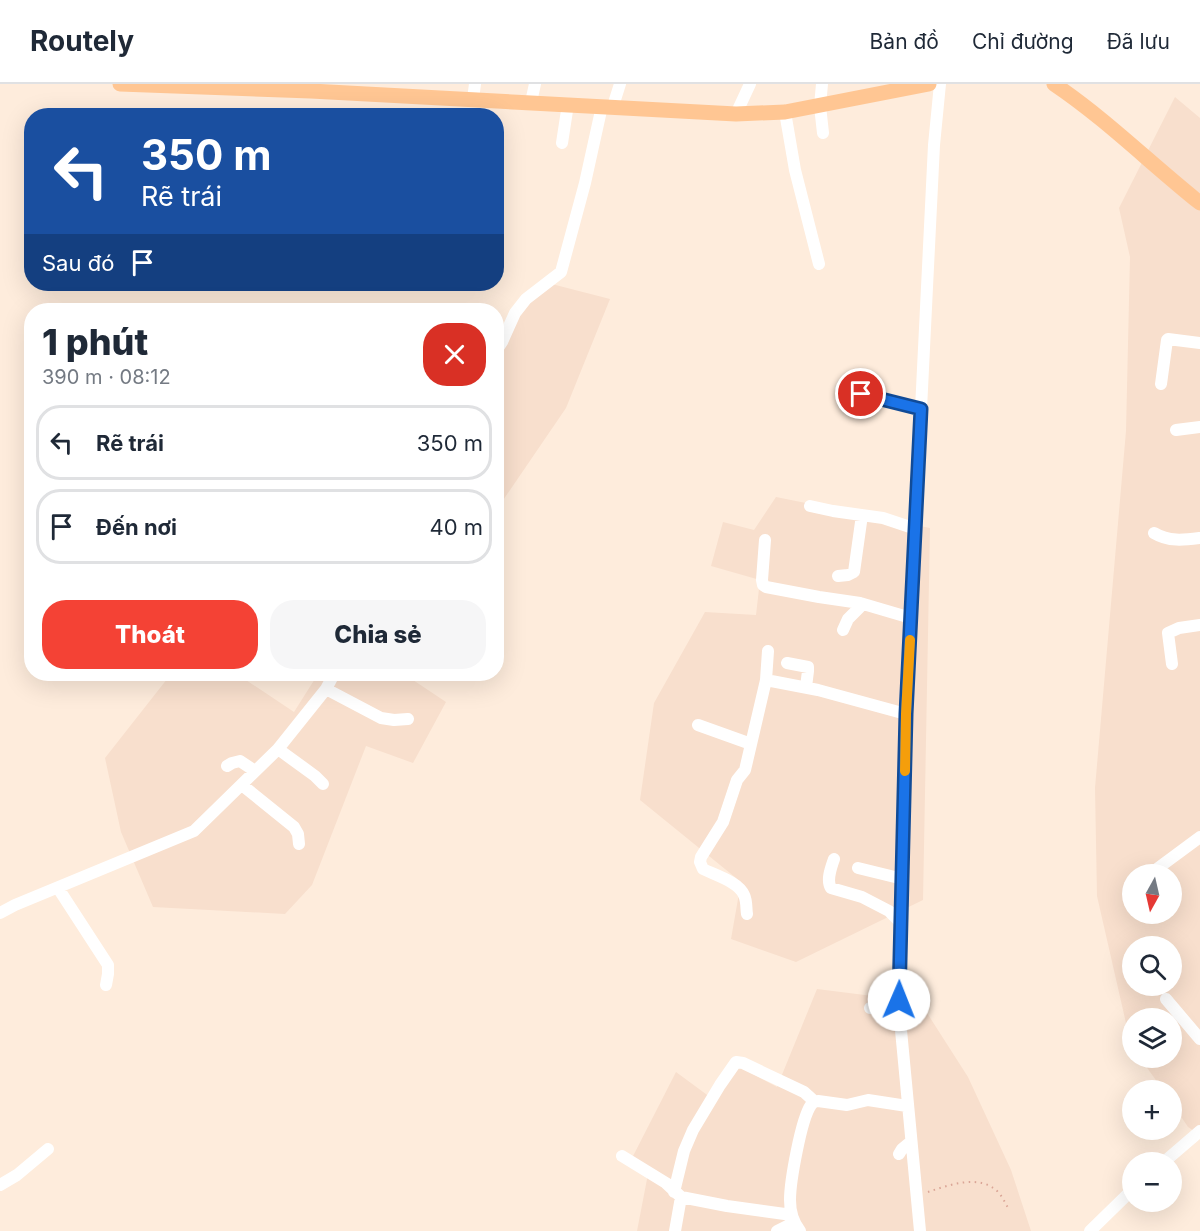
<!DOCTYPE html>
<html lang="vi">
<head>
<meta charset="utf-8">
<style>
  body { margin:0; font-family:Inter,sans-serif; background:#f6f6f7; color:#1f2937; height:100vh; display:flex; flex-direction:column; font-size:22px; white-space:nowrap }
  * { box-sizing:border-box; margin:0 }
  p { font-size:20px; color:#747a83 }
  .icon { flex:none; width:33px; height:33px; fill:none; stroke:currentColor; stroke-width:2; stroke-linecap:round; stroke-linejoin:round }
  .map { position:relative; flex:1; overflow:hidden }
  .panel { position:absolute; left:24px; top:219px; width:480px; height:378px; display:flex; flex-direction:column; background:#fff; border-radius:24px; box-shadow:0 6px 24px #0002 }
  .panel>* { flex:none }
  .banner { position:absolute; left:24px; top:24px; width:480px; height:183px; border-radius:24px; box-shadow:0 6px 24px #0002; background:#1a4fa0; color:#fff; overflow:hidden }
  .needle { width:39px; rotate:188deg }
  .controls { position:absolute; left:1122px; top:780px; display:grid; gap:12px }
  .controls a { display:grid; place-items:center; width:60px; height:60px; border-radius:50%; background:#fff; box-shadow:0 6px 24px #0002; font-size:30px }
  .pin { position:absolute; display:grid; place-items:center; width:51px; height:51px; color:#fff; margin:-26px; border:3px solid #fff; border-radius:50%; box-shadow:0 2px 6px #0007 }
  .me { position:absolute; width:66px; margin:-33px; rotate:1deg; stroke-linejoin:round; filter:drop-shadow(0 0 4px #0008) }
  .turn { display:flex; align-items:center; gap:21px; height:126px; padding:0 18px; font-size:27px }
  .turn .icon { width:78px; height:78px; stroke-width:2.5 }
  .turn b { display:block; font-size:42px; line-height:51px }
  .then { display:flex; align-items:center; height:57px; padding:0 18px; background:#0003; gap:12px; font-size:22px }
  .round { display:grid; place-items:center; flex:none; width:63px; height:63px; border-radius:24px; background:#f6f6f7 }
  .headline { display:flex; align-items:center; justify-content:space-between; height:102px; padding:0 18px }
  h1 { font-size:36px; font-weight:800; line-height:45px }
  .button { display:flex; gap:12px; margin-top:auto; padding:12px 18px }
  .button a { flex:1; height:69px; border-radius:24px; background:#f44235; color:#fff; font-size:24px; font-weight:800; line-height:69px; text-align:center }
  .button a+a { background:#f6f6f7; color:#1f2937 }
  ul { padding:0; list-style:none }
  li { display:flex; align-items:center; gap:18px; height:75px; margin:0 12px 9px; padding:0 6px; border:3px solid #e0e1e3; border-radius:24px }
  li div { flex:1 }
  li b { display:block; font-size:22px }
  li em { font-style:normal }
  header { display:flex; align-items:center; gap:36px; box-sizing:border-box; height:84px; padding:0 30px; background:#fff; border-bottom:2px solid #e0e1e3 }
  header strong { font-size:28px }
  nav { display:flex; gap:33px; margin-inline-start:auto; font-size:21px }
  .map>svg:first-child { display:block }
  .residential { fill:#f8dfcd; fill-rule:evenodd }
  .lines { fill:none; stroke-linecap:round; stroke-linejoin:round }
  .path { stroke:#daa596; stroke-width:2; stroke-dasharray:1.5 4.5; stroke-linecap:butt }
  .minor { stroke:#fff; stroke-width:12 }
  .major { stroke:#ffc693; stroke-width:15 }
  .route-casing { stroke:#114b97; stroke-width:15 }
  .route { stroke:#1a73e8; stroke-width:10 }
  .slow { stroke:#f59e0b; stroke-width:10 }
</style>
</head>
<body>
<header>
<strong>Routely</strong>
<nav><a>Bản đồ</a><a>Chỉ đường</a><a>Đã lưu</a></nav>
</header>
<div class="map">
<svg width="1200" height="1147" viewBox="0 0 1200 1147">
  <rect width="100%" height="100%" fill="#feecdc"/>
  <path class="residential" d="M1175,13L1200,34V1051L1188,1043L1172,1019V1006H1163L1140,974H1172V934H1132V963L1131,961L1097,812L1095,704L1126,347L1130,173L1119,124ZM1132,790H1172V830H1132ZM1132,862H1172V902H1132Z
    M540,197L610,215L566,324L497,425V266Z
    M776,413L930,444L923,816L796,878L731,855L741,798L640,716L654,619L705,528L756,531L760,496L711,482L723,438L754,446Z
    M171,590H237L294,628L318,590H404L446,618L413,679L366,662L312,801L285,830L153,823L121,748L105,674Z
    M817,905L920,918L968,993L1011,1086L1031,1147H637L648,1090L631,1076L676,988L714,1016L736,981L777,1003Z"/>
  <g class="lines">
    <path class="path" d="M928,1108C949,1101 981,1089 999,1109C1003,1114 1006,1120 1009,1126"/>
    <path class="minor" d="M822,0L820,22L823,49
      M473,15L475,0
      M531,18L535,0
      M613,22L620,0
      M785,28L795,86L819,180
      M736,30L750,0
      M562,59L568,20
      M496,267L502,258L515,229L526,215L561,188L585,99L602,22
      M1161,300L1167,256L1168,255L1200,259
      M841,305L921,325
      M496,318L498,324L496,330
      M1176,346L1200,343
      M810,422L833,427L883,434L916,445
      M1154,449C1169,458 1184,456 1200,454
      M765,456L762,496L763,501L766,503L819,513L860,519L911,534
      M838,492L848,491L854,488L862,431
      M843,546L848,535L859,524L860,519
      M787,579L808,583V587L806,603
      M1172,580L1168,549L1179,544L1200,541
      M766,596L768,567
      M326,605L381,634L394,636L408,635
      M698,641L751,660
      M278,665L315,692L323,700
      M227,682L232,679L240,677L255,687
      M242,701L294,743L298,750L299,760
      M834,775C831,784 826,796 831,804L862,813L889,827L901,839
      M858,784L903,795
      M1150,790L1200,753
      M58,804L108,881V890L106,901
      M0,829L15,821L194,747L278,665L326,605L334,590
      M747,830C746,824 747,817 744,811C739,798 715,791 703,785L700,778L701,773L723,738L737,696L745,686L766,596L818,606L906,630
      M1166,915L1200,955
      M870,924H882L895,916H899
      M899,1070L902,1065L908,1060L912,1067
      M622,1072L666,1099L681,1113L727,1122L792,1131
      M1164,1078L1200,1047
      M0,1101L17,1091L48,1065
      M674,1108L684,1067L693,1046L720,1001L736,978L743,979L804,1008L814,1017
      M675,1147L681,1113
      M777,1147L789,1141H796
      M800,1147C793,1138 790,1127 790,1116C790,1098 801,1035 811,1021C814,1017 814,1018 818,1017L847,1021L868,1016L907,1022
      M920,1147L899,925L906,630L934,61L940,0
      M1090,1147L1132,1106"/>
    <path class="major" d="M120,0L311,7L736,30L785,28L929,0
      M1054,0C1106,35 1151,80 1200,119"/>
  </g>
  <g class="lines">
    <g class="route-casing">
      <path id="route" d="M861,310L921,325L906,630L899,916"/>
    </g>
    <use href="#route" class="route"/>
    <path class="slow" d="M905,687L906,630L910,556"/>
  </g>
</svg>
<div class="controls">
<a><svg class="needle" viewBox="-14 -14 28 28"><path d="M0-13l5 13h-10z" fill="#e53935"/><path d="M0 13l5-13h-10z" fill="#747a83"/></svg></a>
<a><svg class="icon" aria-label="search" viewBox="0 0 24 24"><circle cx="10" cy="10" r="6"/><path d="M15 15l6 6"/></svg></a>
<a><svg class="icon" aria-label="layers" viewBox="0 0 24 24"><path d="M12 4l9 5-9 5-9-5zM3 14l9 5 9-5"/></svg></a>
<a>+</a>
<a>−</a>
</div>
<div class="pin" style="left:861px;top:310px;background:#d93025"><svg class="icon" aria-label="arrive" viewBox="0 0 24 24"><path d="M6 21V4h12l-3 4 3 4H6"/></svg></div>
<svg class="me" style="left:899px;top:916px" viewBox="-20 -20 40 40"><circle r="19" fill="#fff"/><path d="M0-13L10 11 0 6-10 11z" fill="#1a73e8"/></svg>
<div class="banner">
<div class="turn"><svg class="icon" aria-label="left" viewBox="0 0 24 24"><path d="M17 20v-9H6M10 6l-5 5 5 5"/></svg><div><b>350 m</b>Rẽ trái</div></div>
<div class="then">Sau đó<svg class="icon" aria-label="arrive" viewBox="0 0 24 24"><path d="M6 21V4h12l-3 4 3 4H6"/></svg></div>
</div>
<section class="panel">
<div class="headline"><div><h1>1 phút</h1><p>390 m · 08:12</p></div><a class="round" style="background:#d93025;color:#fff"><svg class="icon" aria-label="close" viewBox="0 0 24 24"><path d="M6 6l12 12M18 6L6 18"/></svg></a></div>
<ul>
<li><svg class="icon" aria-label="left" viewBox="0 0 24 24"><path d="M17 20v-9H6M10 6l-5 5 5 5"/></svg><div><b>Rẽ trái</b></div><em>350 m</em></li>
<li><svg class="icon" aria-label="arrive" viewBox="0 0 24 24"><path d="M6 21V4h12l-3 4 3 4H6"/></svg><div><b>Đến nơi</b></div><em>40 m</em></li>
</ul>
<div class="button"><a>Thoát</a><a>Chia sẻ</a></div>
</section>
</div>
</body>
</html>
